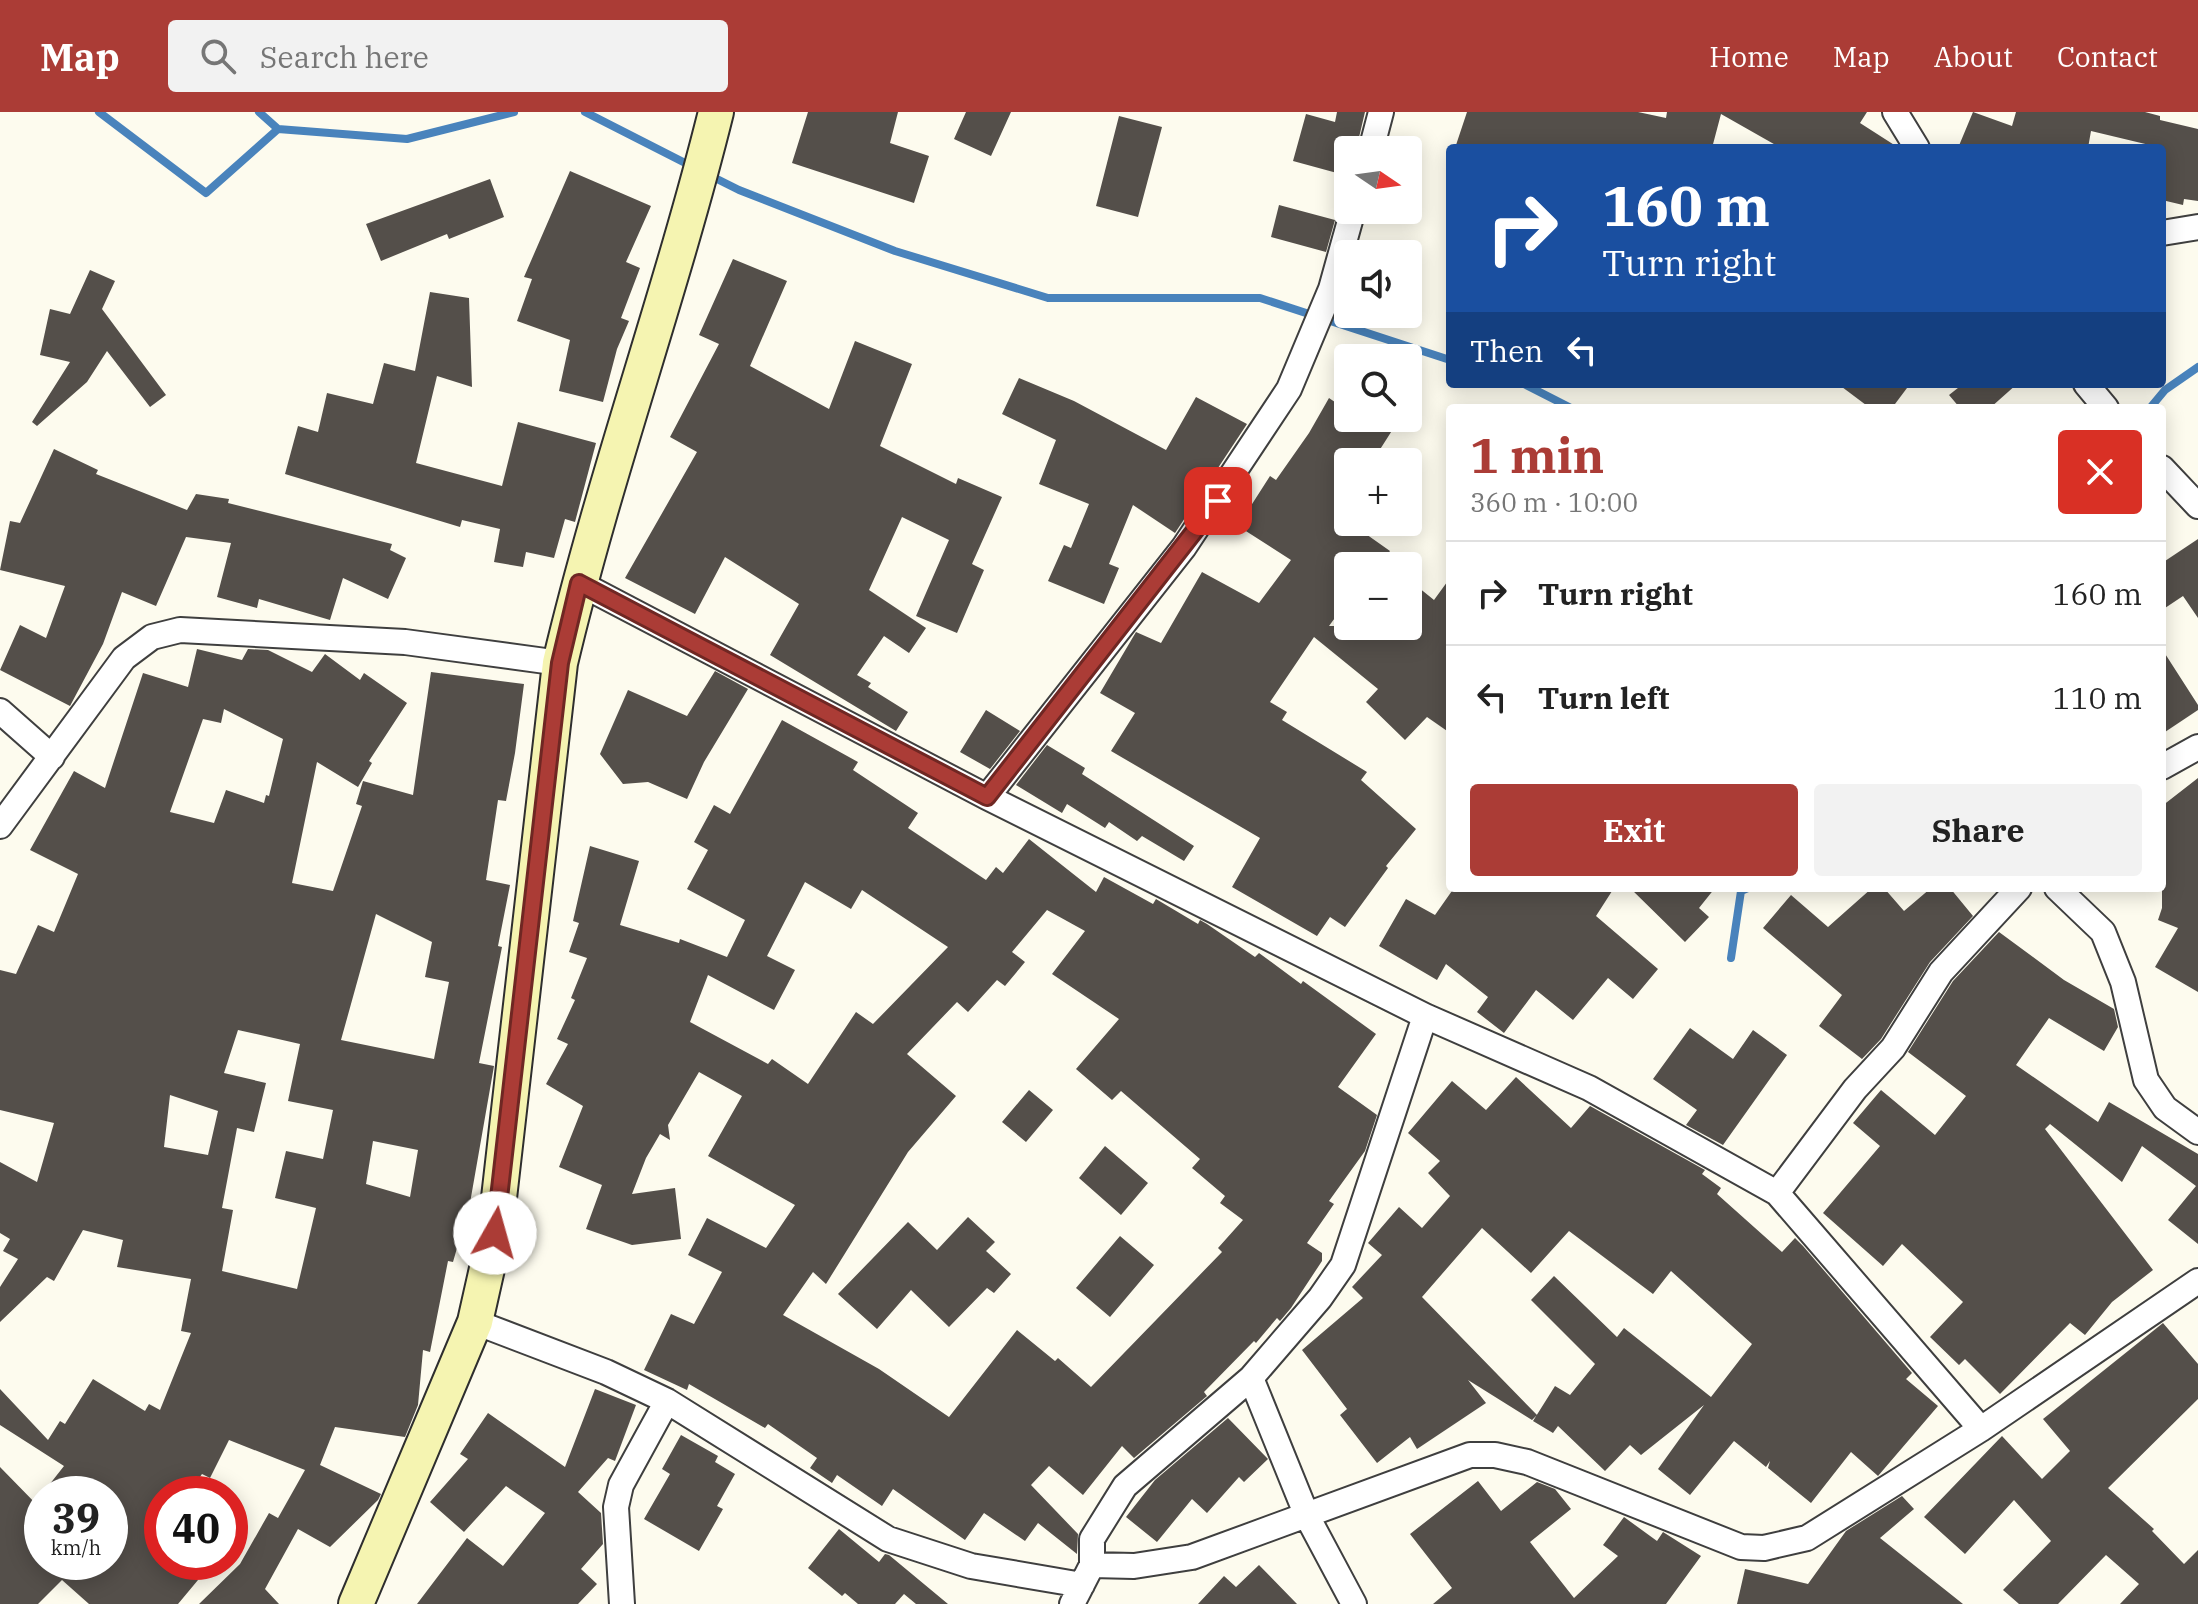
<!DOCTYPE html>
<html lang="en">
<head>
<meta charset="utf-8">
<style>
  body { margin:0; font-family:"IBM Plex Serif",serif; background:#f2f2f2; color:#222; height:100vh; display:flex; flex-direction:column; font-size:30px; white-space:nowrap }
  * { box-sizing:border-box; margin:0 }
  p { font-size:26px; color:#767676 }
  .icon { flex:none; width:44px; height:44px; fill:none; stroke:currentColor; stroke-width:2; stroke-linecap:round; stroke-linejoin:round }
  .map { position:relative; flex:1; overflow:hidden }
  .panel { position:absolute; left:1446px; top:292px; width:720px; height:488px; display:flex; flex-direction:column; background:#fff; border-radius:8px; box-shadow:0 4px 20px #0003 }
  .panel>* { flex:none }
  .banner { position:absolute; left:1446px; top:32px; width:720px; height:244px; border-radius:8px; box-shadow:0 4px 20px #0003; background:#1a4fa0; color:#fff; overflow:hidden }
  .needle { width:52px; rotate:103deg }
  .buttons { position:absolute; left:1334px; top:24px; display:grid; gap:16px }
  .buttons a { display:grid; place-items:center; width:88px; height:88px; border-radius:8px; background:#fff; box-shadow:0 4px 20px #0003; font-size:40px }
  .speed { position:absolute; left:24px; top:1364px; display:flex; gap:16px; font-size:40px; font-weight:700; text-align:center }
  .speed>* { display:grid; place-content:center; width:104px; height:104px; border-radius:50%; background:#fff; box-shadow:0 4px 20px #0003; line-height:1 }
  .speed small { font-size:20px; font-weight:400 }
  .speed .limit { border:12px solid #d22; background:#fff; color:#111 }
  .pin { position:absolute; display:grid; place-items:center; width:68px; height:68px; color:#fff; margin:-34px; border-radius:16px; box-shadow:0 4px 12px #0006 }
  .me { position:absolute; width:88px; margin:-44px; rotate:7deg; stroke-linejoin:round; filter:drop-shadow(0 0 6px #0008) }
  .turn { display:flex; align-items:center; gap:28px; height:168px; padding:0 24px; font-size:36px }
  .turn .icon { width:104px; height:104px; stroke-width:2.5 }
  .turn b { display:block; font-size:56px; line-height:68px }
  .then { display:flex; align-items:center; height:76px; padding:0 24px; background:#0003; gap:16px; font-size:30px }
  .round { display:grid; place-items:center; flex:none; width:84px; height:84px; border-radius:8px; background:#f2f2f2 }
  .headline { display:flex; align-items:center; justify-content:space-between; height:136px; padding:0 24px }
  h1 { font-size:48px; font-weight:700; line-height:60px; color:#ab3c36 }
  .primary-button { display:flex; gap:16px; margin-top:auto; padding:16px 24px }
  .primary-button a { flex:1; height:92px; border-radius:8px; background:#ab3c36; color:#fff; font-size:32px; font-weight:700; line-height:92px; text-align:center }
  .primary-button a+a { background:#f2f2f2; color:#222 }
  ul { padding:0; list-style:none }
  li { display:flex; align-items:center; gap:24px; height:104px; padding:0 24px; border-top:2px solid #e0e0e0 }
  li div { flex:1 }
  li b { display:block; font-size:30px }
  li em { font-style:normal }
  header { display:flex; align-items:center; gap:48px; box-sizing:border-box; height:112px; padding:0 40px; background:#ab3c36; color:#fff }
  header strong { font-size:38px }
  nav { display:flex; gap:44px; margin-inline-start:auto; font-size:28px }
  .search { width:560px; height:72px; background:#f2f2f2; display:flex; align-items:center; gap:20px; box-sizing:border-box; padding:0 28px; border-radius:8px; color:#767676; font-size:30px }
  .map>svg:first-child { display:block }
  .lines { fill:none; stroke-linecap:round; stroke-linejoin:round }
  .stream { stroke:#4983bc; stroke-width:8 }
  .building { fill:#544f4a; fill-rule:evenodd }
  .street-casing { stroke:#3f3f3f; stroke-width:28 }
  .secondary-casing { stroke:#2e2e2e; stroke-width:38 }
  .street { stroke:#fff; stroke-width:24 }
  .secondary { stroke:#f5f4b1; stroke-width:34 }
  .route-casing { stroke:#6f2723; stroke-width:20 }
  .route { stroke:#ab3c36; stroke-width:14 }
</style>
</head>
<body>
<header>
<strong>Map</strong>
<div class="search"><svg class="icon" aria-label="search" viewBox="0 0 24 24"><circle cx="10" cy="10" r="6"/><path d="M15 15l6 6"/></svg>Search here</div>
<nav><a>Home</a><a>Map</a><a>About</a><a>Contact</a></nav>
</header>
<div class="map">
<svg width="2198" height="1492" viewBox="0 0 2198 1492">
  <rect width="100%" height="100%" fill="#fdfbee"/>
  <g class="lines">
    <path class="stream" d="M99,0L206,81L278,17L407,27L514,0
      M259,0L278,17
      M585,0L695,56
      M707,62L739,78L895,139L1048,186H1260L1450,248
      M1524,272L1571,296
      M2150,296L2165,278L2198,255
      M1731,846L1741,779L1748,776"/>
  </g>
  <path class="building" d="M808,0H898L890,31L929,44L914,91L792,51Z
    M966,0H1011L991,44L954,27Z
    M1337,0H1365L1356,38H1348V64L1293,49L1306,2L1335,10Z
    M1467,0H1638L1666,6L1667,0H1867L1860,11L1899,36H1781L1721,2L1712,36H1455Z
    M1973,0L2012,14L2016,0H2145L2160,4V8L2198,17V89L2184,87L2183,93L2162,88V36L2091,19L2088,36H1958Z
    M1119,4L1162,15L1138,105L1096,94Z
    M570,59L651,94L626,150L640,156L621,206L629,209L617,237L603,290L559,279L570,228L517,209L532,167L524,165Z
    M490,67L504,105L449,127L447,122L381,149L366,112Z
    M1279,93L1335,108L1326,140L1271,125Z
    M733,147L787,169L750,254L829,297L855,229L912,252L880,334L956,372L958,366L1002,385L972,452L984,458L957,521L916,504L949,428L902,405L869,478L926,516L909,541L884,524L857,563L871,571L868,575L908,600L896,619L770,543L799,492L725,445L695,502L625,466L697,340L670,325L719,232L699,223Z
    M90,158L115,169L102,197L166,283L150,295L107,239L87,270L37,314L32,310L70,250L40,243L50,197L70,202Z
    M430,180L469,186L472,275L437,264L416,351L502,374L518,310L596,331L575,410L565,407L554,446L526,440L523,455L494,450L500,417L462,408L460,415L285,362L298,314L318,320L327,281L373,292L384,251L415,259Z
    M1019,266L1074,289L1166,338L1196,285L1247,312L1175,421L1133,393L1109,452L1119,456L1104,492L1048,469L1064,433L1071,436L1089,392L1039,372L1056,328L1002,302Z
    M1838,272H1910L1892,296H1870Z
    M1963,272H2017L1990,296H1960L1949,283Z
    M1329,286L1348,299V306H1400L1372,350H1348V390L1339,403L1390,439L1380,454H1348V488L1329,514H1408V467L1434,488L1450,466V621L1427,605L1405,628L1366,590L1378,577L1314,525L1270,590L1287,600L1282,608L1367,660L1361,668L1416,717L1386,754L1388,756L1345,815L1330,805L1317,824L1232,775L1260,726L1111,639L1135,601L1100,581L1136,520L1161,531L1202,460L1259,491L1291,448L1238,414L1270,364L1276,368L1309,321Z
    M54,337L98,358L96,362L187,398L196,382L229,387L228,391L392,432L390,438L406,446L388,487L343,466L330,508L259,487L257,496L217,485L231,431L186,425L156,494L122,480L103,532L70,594L0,558L20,513L46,526L65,474L0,458L10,409L20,411Z
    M2198,427V506L2183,484L2162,498V451Z
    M197,537L242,548L248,537L268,538L312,560L325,542L360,568L364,561L407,591L369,649L372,651L358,675L317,650L292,771L333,779L362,694L356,692L363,669L413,683L431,560L524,572L515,641L506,689L498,688L486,768L510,773L498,834L502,835L479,951L494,954L470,1091L453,1150L448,1149L430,1240L423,1238L418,1293L405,1325L335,1315L320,1353L381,1382L378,1388L330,1435L298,1417L265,1477L279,1492H199L240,1452L269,1401L278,1406L305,1358L229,1328L210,1366L202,1362L188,1382H162V1428L157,1434L162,1438V1450H176L198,1468L178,1492H89L62,1468L38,1492H0V1355L42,1398V1450H110V1382H42L64,1354L0,1313V1277L48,1328L60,1309L65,1312L93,1267L145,1299L149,1292L160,1298L191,1221L181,1219L191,1167L117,1155L123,1128L83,1118L54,1169L47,1165L0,1210V1175L18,1147L3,1139L10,1127L0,1121V1050L37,1070L54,1011L0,998V858L16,862L38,813L54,820L78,762L30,738L74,659L105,676L143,561L188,575ZM224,597L283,627L269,684L266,683L264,691L226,678L214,711L170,700L203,607L221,611ZM376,802L432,830L425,865L449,870L434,947L341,928ZM238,918L300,932L288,989L333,998L323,1047L286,1039L275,1086L316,1096L297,1177L222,1159L233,1098L222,1096L237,1016L254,1020L266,971L224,961ZM170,983L218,999L208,1043L164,1035ZM373,1029L418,1038L410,1085L366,1072Z
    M2162,537L2198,593V598L2162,622Z
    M715,559L748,577L704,650L687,687L648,670L623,672L600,642L628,578L687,604Z
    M986,598L1020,619L990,657L960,640Z
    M782,608L858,650L853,658L918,701L908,716L986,768L996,755L1003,761L1029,727L1096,780L1104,765L1153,792L1156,787L1198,812L1200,808L1207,812L1255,845L1259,841L1301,872L1303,869L1376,922L1338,975L1377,1003L1365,1039L1329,1089L1334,1092L1307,1131L1322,1141V1149L1291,1196L1280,1209L1277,1206L1256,1231L1254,1229L1204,1280L1207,1284L1134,1346L1122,1334L1083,1383L1049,1354L1031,1373L1078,1422L1077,1442L1038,1411L1025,1429L984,1401L965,1428L893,1377L882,1394L837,1363L832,1371L810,1356L817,1346L768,1312L765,1316L689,1272L687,1278L644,1258L671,1202L694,1212L722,1160L688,1143L707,1106L766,1136L795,1093L708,1044L742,984L699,960L668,1013L670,1028L660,1022L646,1046L632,1082L675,1076L681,1127L632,1133L586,1117L602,1073L559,1055L583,994L546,972L568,932L557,927L575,888L571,886L587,846L569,840L579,811L573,809L590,734L639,749L620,813L679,831L680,827L727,845L745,808L687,777L708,738L694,730L714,693L730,702ZM805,770L851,797L862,778L948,835L873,912L856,900L808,972L772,947L768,952L690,910L708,863L774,898L795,858L767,844ZM1047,798L1085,819L1052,862L1119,907L1076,957L1112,988L1121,979L1200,1047L1192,1056L1225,1084L1220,1091L1243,1108L1218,1136L1222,1140L1091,1275L1058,1246L1055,1249L1017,1218L949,1305L879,1257L783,1203L813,1160L826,1172L908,1040L956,984L907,942L957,890L968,900L997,868L1005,874L1025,850L1012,840Z
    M1047,633L1085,656L1082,662L1194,734L1184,749L1142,724L1137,729L1109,710L1105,716L1067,692L1062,701L1016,673Z
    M2198,666V880L2155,855L2178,816L2158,808L2162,796V694Z
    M1454,776H1614L1596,804L1658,857L1633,887L1608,866L1573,908L1536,878L1504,921L1477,900L1488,885L1446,852L1437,868L1379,834L1406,787L1435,803Z
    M1630,776H1715L1699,796L1709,805L1685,830Z
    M1872,776H1884L1904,799L1931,776H1950L1973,804L1930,850L1881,927L1862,947L1819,914L1842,883L1763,816L1791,783L1828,815Z
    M1999,820L2064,868L2114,897L2118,915L2104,939L2049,906L2016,953L2098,1010L2109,990L2198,1042V1132L2168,1108L2196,1074L2142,1034L2122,1070L2050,1012L2045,1017L2153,1158L2112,1190L2085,1223L2070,1211L2000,1282L1965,1247L1959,1253L1930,1225L1963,1190L1902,1132L1883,1154L1823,1101L1880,1034L1853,1011L1881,978L1935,1023L1966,984L1908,940L1953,869Z
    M1690,916L1733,947L1753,918L1787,943L1723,1033L1686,1013L1697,998L1653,967Z
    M1516,965L1571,1016L1590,994L1705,1058L1702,1062L1721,1076L1717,1082L1782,1140L1795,1126L1803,1134L1912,1261L1906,1267L1938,1294L1878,1364L1851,1340L1811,1391L1768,1356L1770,1349L1766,1355L1734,1329L1690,1383L1658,1357L1704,1293L1641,1343L1630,1333L1605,1359L1558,1314L1553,1321L1533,1309L1555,1274L1570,1283L1595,1252L1531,1188L1554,1164L1617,1225L1624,1216L1711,1285L1752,1232L1671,1159L1653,1182L1569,1119L1531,1161L1482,1116L1422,1185L1537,1303L1532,1308L1468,1268L1486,1291L1417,1337L1410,1325L1377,1351L1340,1303L1347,1297L1302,1238L1363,1186L1352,1175L1382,1143L1368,1131L1399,1095L1422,1116L1450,1084L1428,1061L1440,1049L1408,1021L1452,969L1486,998Z
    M1029,978L1053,998L1026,1030L1002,1010Z
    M1105,1034L1148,1071L1121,1103L1079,1066Z
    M968,1105L995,1130L986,1139L1011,1162L994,1181L987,1176L949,1215L911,1178L877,1217L838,1182L908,1110L937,1138Z
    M1120,1124L1154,1153L1110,1205L1076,1176Z
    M2163,1211L2198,1252V1287L2108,1376L2154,1417L2152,1419L2184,1452L2198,1438V1492H2120L2139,1472L2106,1443L2058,1492H2019L2003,1478L2051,1429L2014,1388L1965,1442L1924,1405L2002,1324L2042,1367L2070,1339L2043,1307Z
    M595,1277L636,1293L615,1349L608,1346L578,1380L601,1401L603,1432L581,1457L597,1472L578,1492H417L467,1426L503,1454L545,1401L506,1374L464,1420L430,1390L468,1347L460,1342L488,1301L565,1355Z
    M1228,1306L1268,1347L1244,1370L1239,1365L1207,1401L1192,1387L1157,1430L1126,1405L1155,1368Z
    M681,1323L718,1344L715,1350L735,1362L717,1394L723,1397L699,1439L644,1407L670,1362L662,1357Z
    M1478,1369L1501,1399L1537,1370L1555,1377L1571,1397L1530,1430L1574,1486L1618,1444L1603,1433L1624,1405L1657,1429L1663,1420L1701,1444L1666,1492H1433L1452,1476L1410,1422Z
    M1902,1384L1914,1397L1880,1426L1963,1492H1737L1745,1457L1808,1472L1846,1419Z
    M839,1417L879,1450L885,1442L889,1443L948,1492H916L904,1482L895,1492H858L845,1481L842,1484L808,1456Z
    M1259,1453L1297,1492H1198L1224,1464L1236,1475Z"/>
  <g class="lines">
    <g class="street-casing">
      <path id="street" d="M1895,0L1917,36
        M1371,38L1381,0
        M2162,121L2198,115
        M2086,272L2106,296
        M2162,356L2198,394
        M579,471L987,685L1425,904L1589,976L1777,1081L1981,1317
        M0,599L52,645
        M2162,655L2198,635
        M987,685L1184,435L1289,277L1331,177L1353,98
        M0,714L124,546L152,525L180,518L405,530L560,551
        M2057,776L2103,820L2123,870L2146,968L2165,996L2198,1020
        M1777,1081L1855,977L1893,936L1941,860L2019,776
        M475,1210L606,1260L667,1289L888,1427L971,1454L1082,1473
        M1251,1266L1307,1404L1354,1492
        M1092,1453L1134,1454L1192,1445L1470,1343H1495L1527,1350L1741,1435L1764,1436L1807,1426L1981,1317L2198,1169
        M622,1492L616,1395L621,1373L667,1289
        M1072,1492L1092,1453V1427L1125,1374L1251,1266L1320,1186L1343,1153L1425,904"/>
    </g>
    <g class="secondary-casing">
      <path id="secondary" d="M356,1492L475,1210L495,1121L560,551C604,365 670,185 716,0"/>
    </g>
    <use href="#street" class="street"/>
    <use href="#secondary" class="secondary"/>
  </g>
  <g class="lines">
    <g class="route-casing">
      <path id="route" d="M495,1121L560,551L579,471L987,685L1218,389"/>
    </g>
    <use href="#route" class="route"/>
  </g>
</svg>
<div class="buttons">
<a><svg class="needle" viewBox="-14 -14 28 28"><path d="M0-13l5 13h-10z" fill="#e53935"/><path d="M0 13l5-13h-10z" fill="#767676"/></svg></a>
<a><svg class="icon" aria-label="sound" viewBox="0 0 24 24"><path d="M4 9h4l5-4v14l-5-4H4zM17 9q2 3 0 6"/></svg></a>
<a><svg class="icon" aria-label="search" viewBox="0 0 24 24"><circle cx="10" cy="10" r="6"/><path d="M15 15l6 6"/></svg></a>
<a>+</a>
<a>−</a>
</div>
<div class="speed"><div>39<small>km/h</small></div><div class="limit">40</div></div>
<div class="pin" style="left:1218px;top:389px;background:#d93025"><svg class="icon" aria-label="arrive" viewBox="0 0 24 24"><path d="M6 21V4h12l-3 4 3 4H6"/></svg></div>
<svg class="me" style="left:495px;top:1121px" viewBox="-20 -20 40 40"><circle r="19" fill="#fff"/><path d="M0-13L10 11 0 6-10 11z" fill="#ab3c36"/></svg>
<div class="banner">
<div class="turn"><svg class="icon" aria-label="right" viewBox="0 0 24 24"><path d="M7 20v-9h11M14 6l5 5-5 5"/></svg><div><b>160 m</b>Turn right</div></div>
<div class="then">Then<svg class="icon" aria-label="left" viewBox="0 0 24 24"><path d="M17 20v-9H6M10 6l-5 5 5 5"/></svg></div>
</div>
<section class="panel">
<div class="headline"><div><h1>1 min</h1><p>360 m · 10:00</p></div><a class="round" style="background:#d93025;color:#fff"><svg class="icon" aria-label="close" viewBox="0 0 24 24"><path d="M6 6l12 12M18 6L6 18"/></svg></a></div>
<ul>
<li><svg class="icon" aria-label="right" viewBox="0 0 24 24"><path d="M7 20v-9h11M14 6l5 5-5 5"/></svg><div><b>Turn right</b></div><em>160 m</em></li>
<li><svg class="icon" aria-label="left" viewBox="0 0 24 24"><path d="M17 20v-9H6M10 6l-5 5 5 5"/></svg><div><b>Turn left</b></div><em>110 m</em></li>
</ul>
<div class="primary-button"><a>Exit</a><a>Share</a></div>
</section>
</div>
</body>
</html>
